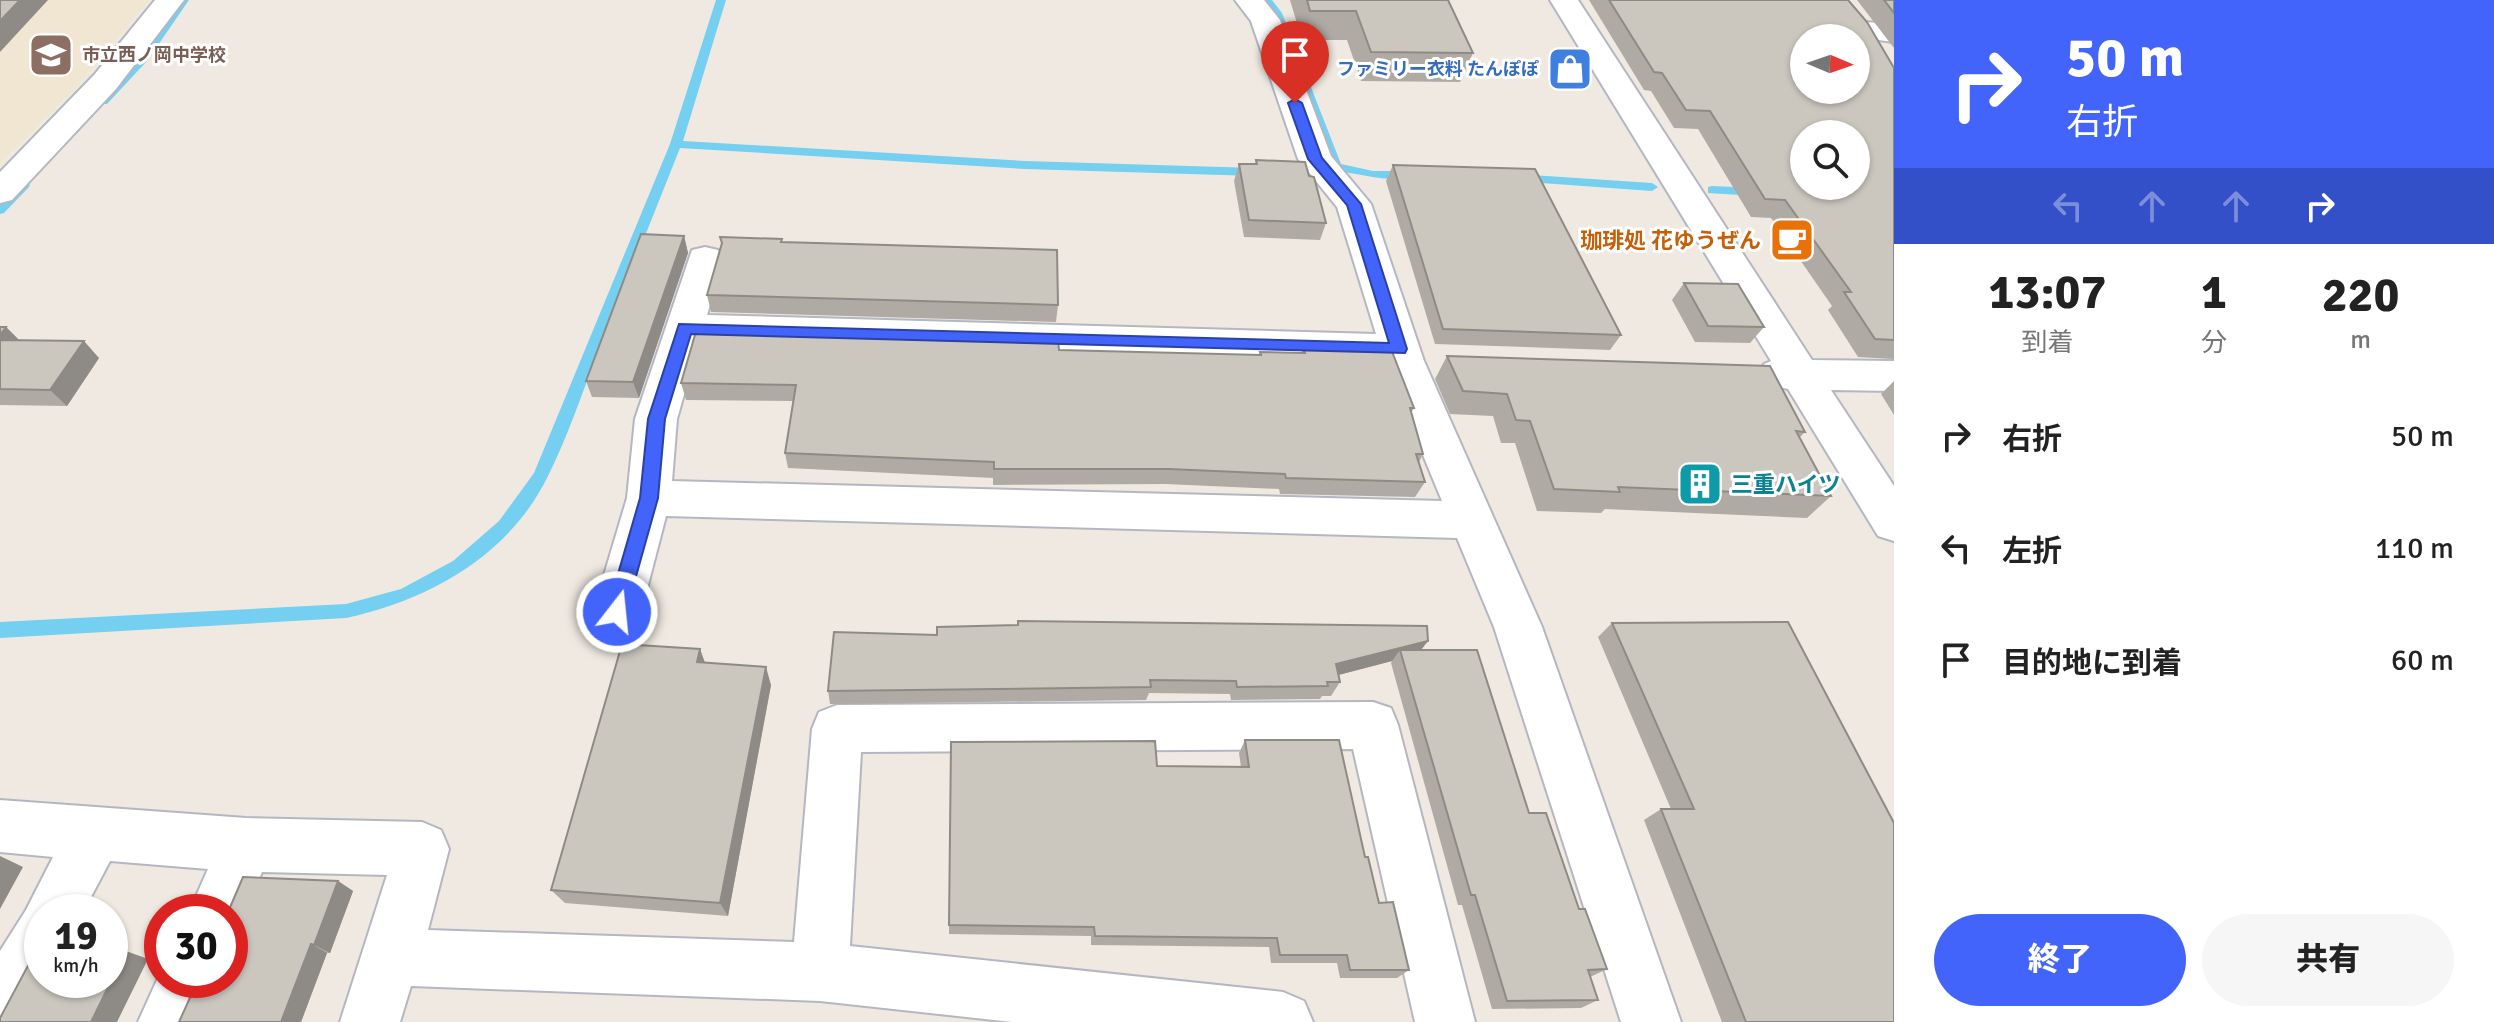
<!DOCTYPE html>
<html lang="ja">
<head>
<meta charset="utf-8">
<style>
  body { margin:0; font-family:Signika,"Noto Sans JP",sans-serif; background:#f6f6f6; color:#222; height:100vh; display:flex; flex-direction:column; font-size:30px; white-space:nowrap }
  * { box-sizing:border-box; margin:0 }
  p { font-size:26px; color:#767676 }
  .icon { flex:none; width:44px; height:44px; fill:none; stroke:currentColor; stroke-width:2; stroke-linecap:round; stroke-linejoin:round }
  .map { position:relative; flex:1; overflow:hidden }
  .details { display:flex; flex-direction:column; background:#fff; width:600px }
  .details>* { flex:none }
  .hud { background:#4264fb; color:#fff; overflow:hidden }
  .needle { width:52px; rotate:92deg }
  .fabs { position:absolute; left:1790px; top:24px; display:grid; gap:16px }
  .fabs a { display:grid; place-items:center; width:80px; height:80px; border-radius:50%; background:#fff; box-shadow:0 2px 6px #0004; font-size:40px }
  .speed { position:absolute; left:24px; top:894px; display:flex; gap:16px; font-size:40px; font-weight:700; text-align:center }
  .speed>* { display:grid; place-content:center; width:104px; height:104px; border-radius:50%; background:#fff; box-shadow:0 2px 6px #0004; line-height:1 }
  .speed small { font-size:20px; font-weight:400 }
  .speed .limit { border:12px solid #d22; background:#fff; color:#111 }
  .pin { position:absolute; display:grid; place-items:center; width:68px; height:68px; color:#fff; margin:-82px -34px; border-radius:50% 50% 50% 0; rotate:-45deg; box-shadow:0 0 8px #0007 }
  .pin .icon { rotate:45deg }
  .me { position:absolute; width:88px; margin:-44px; rotate:16deg; stroke-linejoin:round; filter:drop-shadow(0 0 6px #0008) }
  .turn { display:flex; align-items:center; gap:28px; height:168px; padding:0 40px; font-size:36px }
  .turn .icon { width:104px; height:104px; stroke-width:2.5 }
  .turn b { display:block; font-size:56px; line-height:68px }
  .lanes { display:flex; align-items:center; height:76px; padding:0 40px; background:#0003; justify-content:center; gap:40px; direction:ltr }
  .lanes .off { opacity:.35 }
  .eta { display:flex; justify-content:space-evenly; align-items:center; height:136px; text-align:center }
  .eta b { font-size:48px; font-weight:800; line-height:56px }
  .cta { display:flex; gap:16px; margin-top:auto; padding:16px 40px }
  .cta a { flex:1; height:92px; border-radius:48px; background:#4264fb; color:#fff; font-size:32px; font-weight:800; line-height:92px; text-align:center }
  .cta a+a { background:#f6f6f6; color:#222 }
  ul { padding:0; list-style:none }
  li { display:flex; align-items:center; gap:24px; height:112px; padding:0 40px }
  li div { flex:1 }
  li b { display:block; font-size:30px }
  li em { font-style:normal }
  main { display:flex; flex:1; min-height:0 }
  .map>svg:first-child { display:block }
  .education { fill:#f0e6d1 }
  .lines { fill:none; stroke-linecap:round; stroke-linejoin:round }
  .stream { fill:#75cff0; fill-rule:evenodd }
  .minor-casing { stroke:#b4b7c1; stroke-width:4 }
  .minor { fill:#fff; fill-rule:evenodd }
  .wall { fill:#afaba4 }
  .shaded-wall { fill:#8e8b86 }
  .building { fill:#cbc7bf; stroke:#8e8b86; stroke-width:2; fill-rule:evenodd }
  .route { fill:#4264fb; stroke:#2b41a3; stroke-width:2 }
  .labels { text-anchor:middle; stroke-width:6; stroke-linejoin:round; paint-order:stroke }
  .far-education-label { font-size:18px; font-weight:bold; fill:#785e54; stroke:#fff; text-anchor:start }
  .far-shop-label { font-size:18px; font-weight:bold; fill:#366cbe; stroke:#fff; text-anchor:end }
  .food-label { font-size:22px; font-weight:bold; fill:#c56008; stroke:#fff; text-anchor:end }
  .culture-label { font-size:22px; font-weight:bold; fill:#0d838f; stroke:#fff; text-anchor:start }
</style>
</head>
<body>
<main>
<div class="map">
<svg width="1894" height="1022" viewBox="0 0 1894 1022">
  <rect width="100%" height="100%" fill="#efe9e1"/>
  <path class="education" d="M0,0H149L78,86L0,163Z"/>
  <g class="lines">
    <path class="stream" d="M179,0H189L147,61L107,104H99V100L139,57Z
      M716,0H726L683,141L1025,161L1255,168L1261,172L1255,176L1025,169L680,148C653,216 626,284 598,352C582,393 568,436 548,476C509,556 429,600 346,618L0,638V622L346,604L401,589L453,561L499,521L534,473L670,144Z
      M1262,0H1272L1282,13L1341,164L1373,171H1411L1417,175L1415,178C1387,183 1360,173 1333,171L1272,13Z
      M1518,174L1652,183L1658,187L1652,191L1514,181V175Z
      M24,181L30,185L28,188L4,213L0,214V202L20,182Z
      M1712,186L1757,188L1763,192L1757,196L1708,193V187Z"/>
    <g class="minor-casing">
      <path id="minor" d="M155,0H184L116,89L12,200L0,203V172L94,75Z
        M1235,0H1264L1280,20L1331,156L1371,204L1424,361L1542,627L1681,1022H1621L1494,627L1457,538L666,516L641,612L634,626L617,632L600,626L593,612L627,498L635,419L692,250L705,247L718,250L723,259L707,315L1376,334L1337,207L1298,159L1251,21ZM699,342L1385,363L1442,501L672,481L677,419Z
        M1550,0H1578L1812,360L1894,361V391L1831,390L1894,486V541L1878,536L1788,389L1764,384L1758,374L1764,364L1771,361Z
        M1864,22L1894,24V42L1854,37L1849,31L1854,25Z
        M1373,702L1391,708L1398,725L1475,1022H1415L1353,749L861,752L850,946L1283,992L1304,1001L1313,1022H1012L820,1001L411,986L400,1022H340L387,875L262,872L237,932L230,935V912H189L208,869L110,861L83,912H42V980H47L25,1022H0V951L26,910L53,857L0,852V800L246,818L422,822L441,830L449,849L428,930L794,942L812,729L819,712L837,705Z
        M162,969V980H216L198,1022H138Z"/>
    </g>
    <use href="#minor" class="minor"/>
  </g>
  <path class="wall" d="M1290,0H1448L1473,53L1460,82L1361,81L1347,40H1302Z
    M1589,0H1848L1894,68V359L1858,357L1828,310L1832,306L1771,218L1751,217L1698,129L1674,128L1651,91L1644,90Z
    M1857,0H1894V48Z
    M1256,160L1309,176L1326,223L1320,240L1244,237L1234,181L1239,164H1255Z
    M1393,165L1621,335L1610,350L1435,344L1386,181Z
    M684,236L688,253L639,398L592,397L586,381L604,335Z
    M720,237L782,239V242L1058,305L1056,322L711,312L707,295L722,245Z
    M1684,283L1764,327L1750,343L1695,342L1672,300Z
    M0,327H6L19,340L99,358L67,406L0,405Z
    M1304,347L1414,408L1411,413L1423,454L1419,462L1425,482L1415,497L1280,494L1279,489L1165,484L993,485V478L788,468L785,453L793,401L686,400L681,383L1059,350L1259,355L1260,352L1301,353Z
    M1447,356L1805,432L1799,438L1831,496L1807,518L1605,509L1601,513L1537,511L1515,443H1501L1493,416L1450,414L1435,379Z
    M1894,381V415L1881,394Z
    M1612,623L1894,1022H1722L1644,820L1661,809H1671L1598,637Z
    M834,632L1422,650L1529,813L1579,909L1607,969L1590,977L1598,1000L1581,1008L1492,1009L1462,905H1458L1391,663L1392,661L1338,675L1340,682L1331,696H1322L1320,699L1231,700L1230,694L1149,693L1146,700L830,704L828,691Z
    M705,663L771,685L728,916L565,903L551,890Z
    M1245,740L1365,857L1379,903L1409,970L1397,978H1340L1337,963H1271L1269,947L1091,945V936L949,934L951,742L1157,766L1241,767L1239,753Z
    M338,881L353,891L330,953H327L301,1022H179Z"/>
  <path class="shaded-wall" d="M20,0H48L0,52V21Z
    M684,236L688,253L639,398L633,382Z
    M6,327L23,344L0,345V335Z
    M84,341L99,358L67,406L50,390Z
    M1428,641L1418,654L1400,650L1392,661L1327,678L1336,664Z
    M700,649L707,668L697,662Z
    M766,667L771,685L728,916L720,903Z
    M0,856L23,867L0,909Z
    M338,881L353,891L330,953L314,945Z
    M311,944L327,953L301,1022H281Z
    M126,951L148,959L117,1022H91Z"/>
  <path class="building" d="M0,0H20L0,21Z
    M1307,0H1448L1473,53L1371,52L1356,11H1310Z
    M1609,0H1848L1867,22L1894,68V340L1875,339L1844,292H1851L1785,200L1765,199L1710,111L1686,110L1662,73L1654,72ZM1804,38H1856V90H1804ZM1804,134H1856V186H1804Z
    M1884,0H1894V13Z
    M1256,160L1305,162L1309,176L1314,177L1326,223L1249,220L1239,164H1257Z
    M1393,165L1535,169L1621,335L1443,329Z
    M641,234L684,236L633,382L586,381Z
    M720,237L782,239L781,242L1057,250L1058,305L707,295L722,243Z
    M1684,283L1738,284L1764,327L1708,326Z
    M0,327H6L0,335Z
    M697,328L1058,339L1059,350L1261,355L1260,352L1305,353L1304,347L1391,349L1414,408H1410L1423,454H1416L1425,482L1286,478L1285,474L1169,469H994V462L785,453L796,385L681,383Z
    M0,340L84,341L50,390L0,389Z
    M1447,356L1770,366L1805,432L1796,431L1831,496L1618,487L1620,492L1554,489L1530,421L1516,420L1507,394L1463,391Z
    M1018,621L1427,626L1428,641L1336,664L1340,682H1327L1328,686L1237,687L1236,681L1150,680L1151,687L828,691L834,632L937,635V627L1018,625Z
    M1788,622L1894,823V1022H1746L1661,809H1694L1612,623Z
    M622,644L700,649L697,662L766,667L720,903L551,890Z
    M1400,650H1477L1529,813H1546L1579,909H1585L1607,969L1588,970L1598,1000L1507,1001L1475,895H1471Z
    M1245,740H1339L1365,857H1368L1379,903L1393,902L1409,970H1350L1347,955H1280L1277,938L1095,936L1094,927L949,925L951,742L1155,741L1157,766L1249,767Z
    M243,877L338,881L314,945L311,944L281,1022H179L198,980H230V912H228Z
    M39,945L42,946V980H110V950L126,951L91,1022H0V1018Z"/>
  <path class="route" d="M1295,99L1302,103L1322,158L1361,204L1407,349L1405,353L691,334L665,419L658,498L626,612L623,618L617,620L610,618L607,612L640,498L648,419L679,324L1389,343L1347,205L1308,159L1288,103Z"/>
  <defs>
    <g id="school-square" transform="scale(2.3)"><rect x="-9" y="-9" width="18" height="18" rx="4" fill="#8d6e63" stroke="#fff"/><path d="M0-5L7-2L0 1L-7-2ZM-4 1L0 2.5L4 1V4Q0 6-4 4Z" fill="#fff"/></g>
    <g id="shop-square" transform="scale(2.3)"><rect x="-9" y="-9" width="18" height="18" rx="4" fill="#3f7fe0" stroke="#fff"/><path d="M-5-2.5h2.3a2.7 3.5 0 0 1 5.4 0H5L5.5 6h-11ZM-1.5-2.5h3a1.5 2.3 0 0 0-3 0Z" fill="#fff"/></g>
    <g id="cafe-square" transform="scale(2.3)"><rect x="-9" y="-9" width="18" height="18" rx="4" fill="#e8710a" stroke="#fff"/><path d="M-5.5-4.5H6V0H3Q3 3.5 0 3.5H-2.5Q-5.5 3.5-5.5 0ZM3-3.2v2h1.7v-2ZM-6 4.5H4V6H-6Z" fill="#fff"/></g>
    <g id="building-square" transform="scale(2.3)"><rect x="-9" y="-9" width="18" height="18" rx="4" fill="#0f9aa8" stroke="#fff"/><path d="M-4-6H4V6H1V3H-1V6H-4ZM-2.5-4.3h1.7v1.8h-1.7ZM.8-4.3h1.7v1.8H.8ZM-2.5-1h1.7V.8h-1.7ZM.8-1h1.7V.8H.8Z" fill="#fff"/></g>
  </defs>
  <g fill-rule="evenodd">
    <use href="#school-square" x="51" y="55"/>
    <use href="#shop-square" x="1570" y="69"/>
    <use href="#cafe-square" x="1792" y="240"/>
    <use href="#building-square" x="1700" y="484"/>
  </g>
  <g class="labels">
    <g class="far-education-label">
      <text x="82" y="61">市立西ノ岡中学校</text>
    </g>
    <g class="far-shop-label">
      <text x="1539" y="75">ファミリー衣料 たんぽぽ</text>
    </g>
    <g class="food-label">
      <text x="1761" y="248">珈琲処 花ゆうぜん</text>
    </g>
    <g class="culture-label">
      <text x="1731" y="492">三重ハイツ</text>
    </g>
  </g>
</svg>
<div class="fabs">
<a><svg class="needle" viewBox="-14 -14 28 28"><path d="M0-13l5 13h-10z" fill="#e53935"/><path d="M0 13l5-13h-10z" fill="#767676"/></svg></a>
<a><svg class="icon" aria-label="search" viewBox="0 0 24 24"><circle cx="10" cy="10" r="6"/><path d="M15 15l6 6"/></svg></a>
</div>
<div class="speed"><div>19<small>km/h</small></div><div class="limit">30</div></div>
<div class="pin" style="left:1295px;top:103px;background:#d93025"><svg class="icon" aria-label="arrive" viewBox="0 0 24 24"><path d="M6 21V4h12l-3 4 3 4H6"/></svg></div>
<svg class="me" style="left:617px;top:612px" viewBox="-20 -20 40 40"><circle r="17" fill="#4264fb" stroke="#fff" stroke-width="3"/><path d="M0-11L8 9 0 5-8 9z" fill="#fff"/></svg>
</div>
<section class="details">
<div class="hud">
<div class="turn"><svg class="icon" aria-label="right" viewBox="0 0 24 24"><path d="M7 20v-9h11M14 6l5 5-5 5"/></svg><div><b>50 m</b>右折</div></div>
<div class="lanes"><svg class="icon off" aria-label="left" viewBox="0 0 24 24"><path d="M17 20v-9H6M10 6l-5 5 5 5"/></svg><svg class="icon off" aria-label="ahead" viewBox="0 0 24 24"><path d="M12 20V5M6 11l6-6 6 6"/></svg><svg class="icon off" aria-label="ahead" viewBox="0 0 24 24"><path d="M12 20V5M6 11l6-6 6 6"/></svg><svg class="icon" aria-label="right" viewBox="0 0 24 24"><path d="M7 20v-9h11M14 6l5 5-5 5"/></svg></div>
</div>
<div class="eta">
<div><b>13:07</b><p>到着</p></div>
<div><b>1</b><p>分</p></div>
<div><b>220</b><p>m</p></div>
</div>
<ul>
<li><svg class="icon" aria-label="right" viewBox="0 0 24 24"><path d="M7 20v-9h11M14 6l5 5-5 5"/></svg><div><b>右折</b></div><em>50 m</em></li>
<li><svg class="icon" aria-label="left" viewBox="0 0 24 24"><path d="M17 20v-9H6M10 6l-5 5 5 5"/></svg><div><b>左折</b></div><em>110 m</em></li>
<li><svg class="icon" aria-label="arrive" viewBox="0 0 24 24"><path d="M6 21V4h12l-3 4 3 4H6"/></svg><div><b>目的地に到着</b></div><em>60 m</em></li>
</ul>
<div class="cta"><a>終了</a><a>共有</a></div>
</section>
</main>
</body>
</html>
